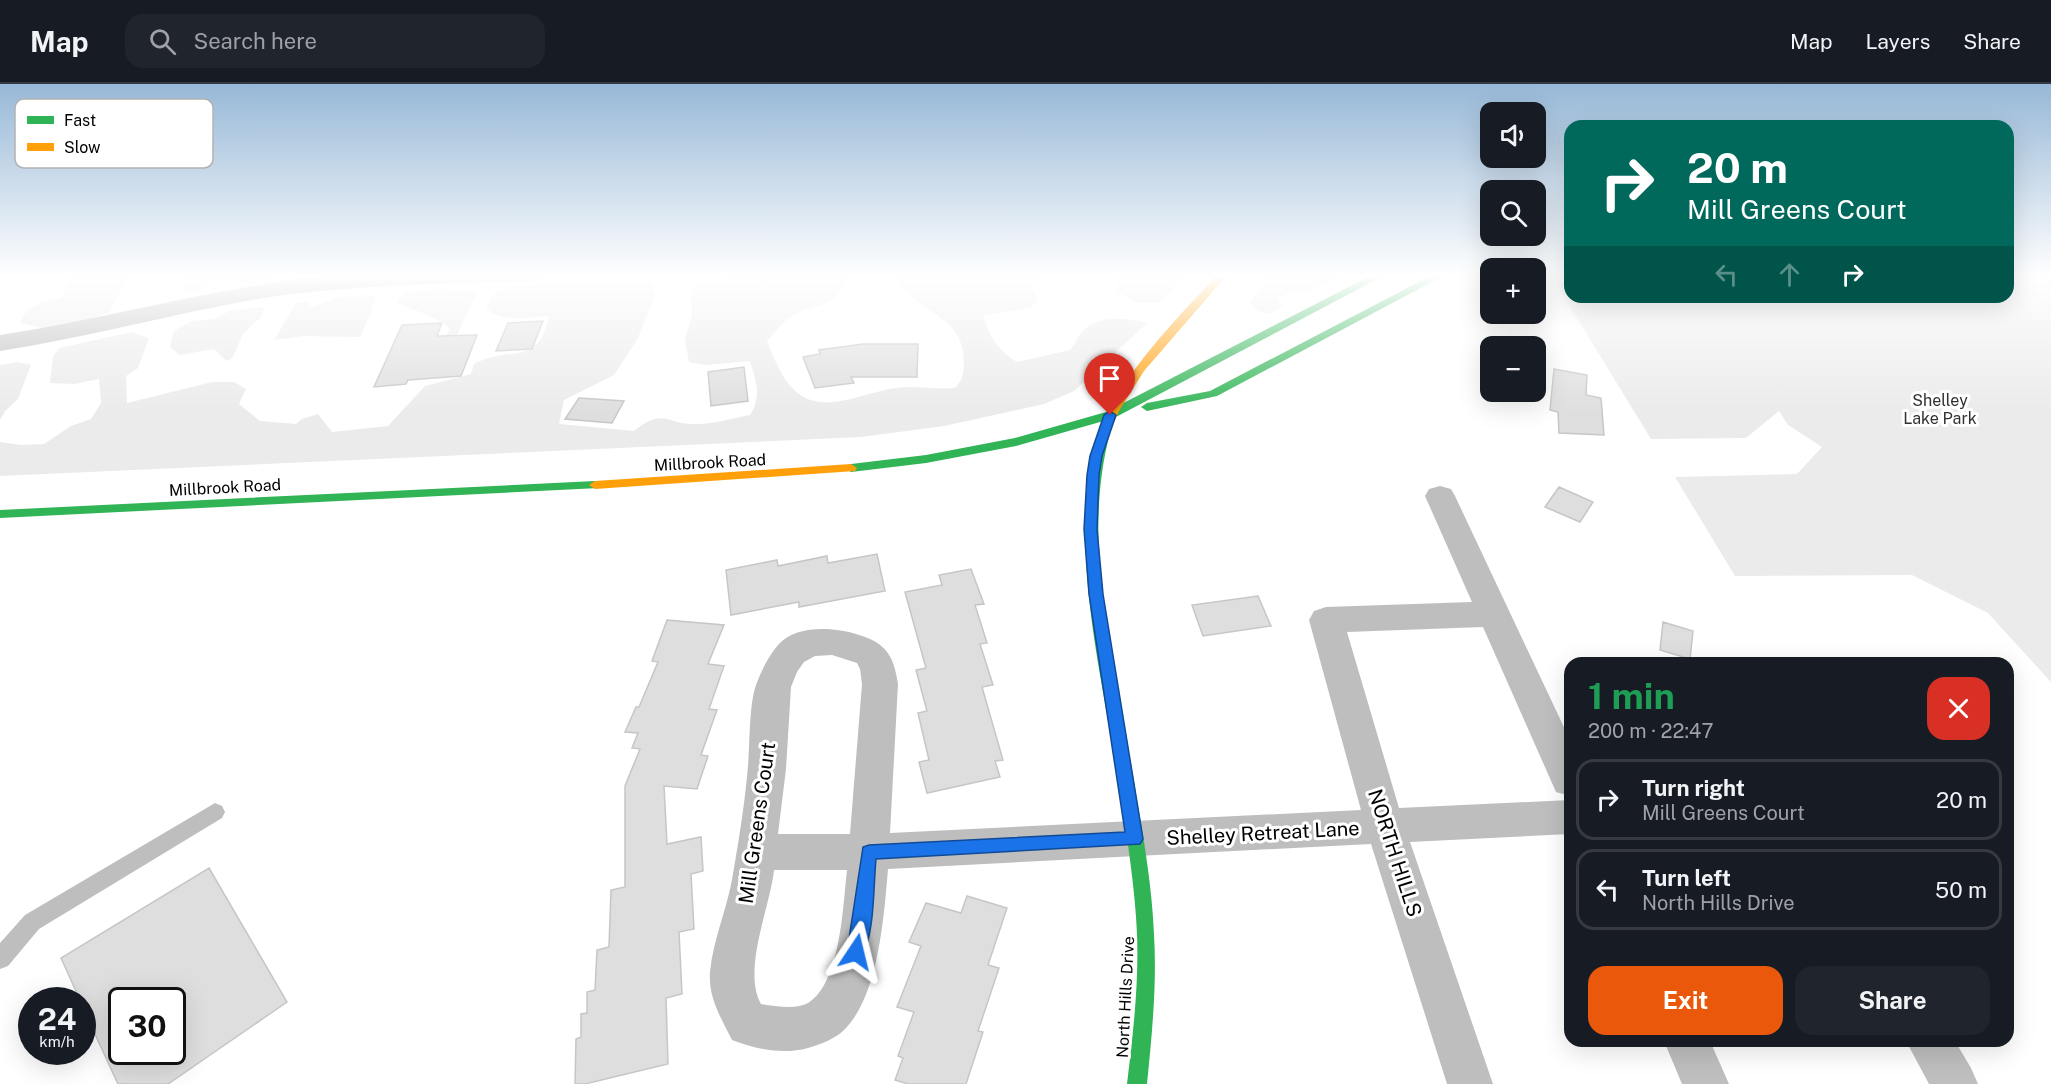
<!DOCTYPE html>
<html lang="en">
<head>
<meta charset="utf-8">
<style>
  body { margin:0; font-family:"Public Sans",sans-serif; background:#20242c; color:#f1f3f6; height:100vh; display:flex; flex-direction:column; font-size:22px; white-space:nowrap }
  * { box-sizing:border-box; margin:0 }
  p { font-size:20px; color:#9ea1a6 }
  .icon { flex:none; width:33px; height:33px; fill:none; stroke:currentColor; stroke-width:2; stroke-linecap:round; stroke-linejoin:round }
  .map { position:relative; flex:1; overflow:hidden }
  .sheet { position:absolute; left:1564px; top:573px; width:450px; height:390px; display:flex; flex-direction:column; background:#171b24; border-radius:18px; box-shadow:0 6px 24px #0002 }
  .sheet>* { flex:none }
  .top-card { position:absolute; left:1564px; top:36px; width:450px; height:183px; border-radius:18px; box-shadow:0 6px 24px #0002; background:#00695c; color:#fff; overflow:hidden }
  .tools { position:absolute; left:1480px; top:18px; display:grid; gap:12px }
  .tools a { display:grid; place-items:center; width:66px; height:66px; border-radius:12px; background:#171b24; box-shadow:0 6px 24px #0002; font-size:30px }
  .speed { position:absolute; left:18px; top:903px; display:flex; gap:12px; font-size:30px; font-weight:700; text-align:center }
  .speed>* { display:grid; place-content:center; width:78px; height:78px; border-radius:50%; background:#171b24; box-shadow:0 6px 24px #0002; line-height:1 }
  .speed small { font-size:15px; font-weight:400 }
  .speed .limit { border:3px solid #111; border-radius:9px; background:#fff; color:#111 }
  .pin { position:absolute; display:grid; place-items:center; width:51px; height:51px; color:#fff; margin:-62px -26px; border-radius:50% 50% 50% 0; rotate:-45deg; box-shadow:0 0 6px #0007 }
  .pin .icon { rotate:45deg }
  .me { position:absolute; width:66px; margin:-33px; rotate:10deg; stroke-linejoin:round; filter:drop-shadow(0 0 4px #0008) }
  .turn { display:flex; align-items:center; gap:21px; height:126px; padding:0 24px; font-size:27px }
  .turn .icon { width:78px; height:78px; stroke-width:2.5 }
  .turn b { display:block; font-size:42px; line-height:51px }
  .lanes { display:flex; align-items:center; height:57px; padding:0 24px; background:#0003; justify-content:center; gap:30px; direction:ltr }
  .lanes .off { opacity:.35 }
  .round { display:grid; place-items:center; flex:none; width:63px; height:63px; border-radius:18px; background:#20242c }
  .overview { display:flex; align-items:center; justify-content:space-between; height:102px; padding:0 24px }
  h1 { font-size:36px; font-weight:700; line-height:45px; color:#1e9e55 }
  .action { display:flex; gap:12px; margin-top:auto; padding:12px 24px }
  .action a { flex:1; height:69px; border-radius:18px; background:#ea580c; color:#fff; font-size:24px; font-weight:700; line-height:69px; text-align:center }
  .action a+a { background:#20242c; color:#f1f3f6 }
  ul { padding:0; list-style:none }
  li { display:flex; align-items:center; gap:18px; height:81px; margin:0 12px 9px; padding:0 12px; border:3px solid #363941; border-radius:18px }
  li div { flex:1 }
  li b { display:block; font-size:22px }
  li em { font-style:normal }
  header { display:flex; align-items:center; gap:36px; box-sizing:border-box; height:84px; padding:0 30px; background:#171b24; border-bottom:2px solid #363941 }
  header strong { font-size:28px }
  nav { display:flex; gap:33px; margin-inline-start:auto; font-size:21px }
  .search { width:420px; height:54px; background:#20242c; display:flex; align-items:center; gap:15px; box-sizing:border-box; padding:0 21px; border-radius:18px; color:#9ea1a6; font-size:22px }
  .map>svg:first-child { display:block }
  .green { fill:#ebebeb }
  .building { fill:#dedede; stroke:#c6c6c6; stroke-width:1.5; fill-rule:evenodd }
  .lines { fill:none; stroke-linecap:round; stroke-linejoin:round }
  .lane { fill:#bebebe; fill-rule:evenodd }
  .street { fill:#bebebe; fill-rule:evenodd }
  .fast { fill:#30b455; fill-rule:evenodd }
  .slow { fill:#ff9f0a; fill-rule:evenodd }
  .route { fill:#1a73e8; stroke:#114b97; stroke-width:1.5 }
  .labels { text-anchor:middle; stroke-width:6; stroke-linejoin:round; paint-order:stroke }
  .park-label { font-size:16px; fill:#313131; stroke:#fff }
  .street-label { font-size:16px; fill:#000; stroke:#fff }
  .near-street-label { font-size:20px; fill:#000; stroke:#fff }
  .key { fill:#fff; stroke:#b2b2b2; stroke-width:1.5 }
  .key-label { font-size:16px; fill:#000 }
</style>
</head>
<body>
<header>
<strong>Map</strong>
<div class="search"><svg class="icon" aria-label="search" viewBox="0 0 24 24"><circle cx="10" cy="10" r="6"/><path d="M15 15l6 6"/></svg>Search here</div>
<nav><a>Map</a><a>Layers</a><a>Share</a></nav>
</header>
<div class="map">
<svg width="2051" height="1000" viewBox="0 0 2051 1000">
  <rect width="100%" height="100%" fill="#fff"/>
  <path class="green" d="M71,190H133L125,198L109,228L90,235L43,244L20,239C26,220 44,218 61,214Z
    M194,190H275C256,209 232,190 210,198C207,199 202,205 199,207H180L185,197Z
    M847,190C835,230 816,215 790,233C782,239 774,249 767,257C781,292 795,326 840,317C859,314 876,307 895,304C914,301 935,306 955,304C963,295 963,291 964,279C965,228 912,230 898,194L902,190H1105V194H1080L1047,190L1029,198L1038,215L1031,224L983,231C988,251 999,268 1017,278L1070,266C1075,260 1079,250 1085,245C1102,231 1127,234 1147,239L1074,307L1044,320L944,342L861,353L0,392V358L21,361L44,360L71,342L91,335L101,319L99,295L74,300L50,299L53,273L59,264L132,248L149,254L138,284L126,292L127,319L212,298H234L246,305L239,320L260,337L296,340L302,335L318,330L332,348L388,342L425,302L471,290L474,280C510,260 538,285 549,232C529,233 500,240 486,223L495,209L518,202L650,197L656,209L638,254L614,291L564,316L559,340L634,347C666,322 667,342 697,340C714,340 733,334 750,331C762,312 756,297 750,277L706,281L689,278L685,256L692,231L691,215L694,201L704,196Z
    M1117,190H1185L1160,219L1136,218L1117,208L1119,197Z
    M1271,190H1346L1313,206L1284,210L1277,215L1283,220C1271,234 1259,232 1250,218Z
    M1550,190H1570V213H2008L2009,190H2051V598L1988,529L1912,491L1735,492L1675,393L1797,390L1822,363L1788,341L1779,327L1746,354L1651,355Z
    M444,206L477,208L453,259L437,260L450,246C441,233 413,227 397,218L405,208Z
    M368,211L375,214L372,226L360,253L303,252L274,256L296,219L308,218L311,223L341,213Z
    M264,223L262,232L243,250L233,273L227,277L214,265L180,271L170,263L174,247L192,237L215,235L231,226Z
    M18,278L31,281L18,315L5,327L0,336V281Z"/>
  <path class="building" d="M543,237L532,265L496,267L508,239Z
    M442,239L437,252L477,251L461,292L408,296L406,300L374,303L402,241Z
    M863,260H918L917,293H851L854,299L815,304L803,273L820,270L819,266Z
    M744,283L748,317L711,322L708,288Z
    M1554,285L1587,291L1586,311L1601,314L1604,351L1559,349L1558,328L1550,326Z
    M579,314L624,317L612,339L565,335Z
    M1559,403L1593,418L1580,438L1545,423Z
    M877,470L885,507L799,523V518L731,531L726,486L777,476L778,482L827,472L828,479Z
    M971,485L984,520L975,521L987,559L980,560L993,601L982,603L1003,676L995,677L1000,693L927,709L919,678L929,676L918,629L927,627L916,586L926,584L905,508L942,501L939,491Z
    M1258,512L1271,542L1203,552L1192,521Z
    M667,536L724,541L708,580L724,582L709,625L717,626L701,671L708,672L697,705L664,702L667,760L701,753L703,787L691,790L694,845L679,848L682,910L666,914L668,980L585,1000H575L576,955L581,953V930L587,929V908L595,906L597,866L609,863L611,806L625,803V702L640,665L632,664L638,649L625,648L636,623H639L658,578L652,577Z
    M1663,538L1693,547L1690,575L1660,566Z
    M209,784L287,918L168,1000H118L82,922V916H80L61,874ZM122,916H172V968H122Z
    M967,812L1007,824L988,881L999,884L978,947L983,948L966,1000H908L895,996L903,974L898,972L914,928L897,923L921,862L909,858L926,819L961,829Z"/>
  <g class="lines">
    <path class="lane" d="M215,719L222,722L225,728L222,734L39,845L8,882L0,885V859L25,831Z"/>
    <path class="street" d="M348,190H543L540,195L531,197C442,200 352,200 263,214C175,229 89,253 0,267V251C117,233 230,199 348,190Z
      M1440,402L1451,405L1455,412L1570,656V712L1556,708L1483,543L1347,548L1399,724L1570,716V750L1410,758L1493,1000H1447L1371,760L888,785C884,831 879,912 844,946C835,955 821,960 808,964C783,971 755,965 732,956C721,934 708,913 710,888C713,855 728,823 733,790C739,755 745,718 748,682C750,659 749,621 756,601C761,587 768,573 778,561C796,540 836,543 859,551C886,559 894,572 898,600L890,749L1361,726L1309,536L1314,527L1326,523L1472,518L1425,412L1429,405ZM832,571L857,579L860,585L862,600L850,750H778L786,685L791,603L797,588L804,578L815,572ZM774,786H847C843,820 841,899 808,919C796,926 775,922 761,920C742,886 770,824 774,786Z
      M1664,957H1710L1729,1000H1682Z
      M1906,957H1955L1971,984L1978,1000H1929Z"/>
    <path class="fast" d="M1374,190H1387L1114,334L1016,362L926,379L851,388L845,384L851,380L926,371L1015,354L1106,328Z
      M1434,190H1447L1217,312L1147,327L1141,323L1147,319L1210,307Z
      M1104,345L1110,349C1079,465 1118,594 1136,710C1144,756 1152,803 1154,850C1157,900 1152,950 1147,1000H1127C1133,950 1139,900 1137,850C1135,803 1127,756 1121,710C1103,593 1066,464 1098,349Z
      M595,397L601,401L599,404L0,434V426Z"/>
    <path class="slow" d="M1218,190H1228L1144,287L1119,327L1108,352H1100L1098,349C1125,286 1172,240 1218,190Z
      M851,380L857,384L855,387L595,405L589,401L595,397Z"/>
  </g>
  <linearGradient id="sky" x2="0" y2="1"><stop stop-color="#97b8d7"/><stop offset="0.58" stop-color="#fff"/><stop offset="1" stop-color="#fff" stop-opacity="0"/></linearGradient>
  <rect width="2051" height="330" fill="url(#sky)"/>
  <path class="route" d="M1110,327L1116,331L1102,372L1099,391L1097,445L1103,510L1143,755L1140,760L876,775C873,807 875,845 862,874L856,876L849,874L847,868L863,763L869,761L1125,748L1089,510L1084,445L1087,391L1090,372L1104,331Z"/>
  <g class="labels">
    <g class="park-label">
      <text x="1940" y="322">Shelley<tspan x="1940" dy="18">Lake Park</tspan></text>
    </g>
    <g class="street-label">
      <text transform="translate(710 378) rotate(-3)" y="6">Millbrook Road</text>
      <text transform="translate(225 403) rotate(-3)" y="6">Millbrook Road</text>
      <text transform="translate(1125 913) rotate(-87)" y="6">North Hills Drive</text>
    </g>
    <g class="near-street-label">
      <text transform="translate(757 739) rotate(-82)" y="7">Mill Greens Court</text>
      <text transform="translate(1263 749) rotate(-3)" y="7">Shelley Retreat Lane</text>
      <text transform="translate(1395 769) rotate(72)" y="7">NORTH HILLS</text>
    </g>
  </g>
  <rect x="15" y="15" width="198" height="69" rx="9" class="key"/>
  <rect x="27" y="32" width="27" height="8" fill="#30b455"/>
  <rect x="27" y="59" width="27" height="8" fill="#ff9f0a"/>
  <g class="key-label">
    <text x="64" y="42">Fast</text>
    <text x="64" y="69">Slow</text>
  </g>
</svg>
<div class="tools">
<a><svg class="icon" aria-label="sound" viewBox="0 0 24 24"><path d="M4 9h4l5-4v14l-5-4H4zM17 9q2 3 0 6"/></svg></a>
<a><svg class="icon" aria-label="search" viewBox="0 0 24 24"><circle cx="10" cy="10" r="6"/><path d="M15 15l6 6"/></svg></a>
<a>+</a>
<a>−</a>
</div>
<div class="speed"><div>24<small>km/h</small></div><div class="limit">30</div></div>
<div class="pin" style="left:1110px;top:331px;background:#d93025"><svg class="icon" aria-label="arrive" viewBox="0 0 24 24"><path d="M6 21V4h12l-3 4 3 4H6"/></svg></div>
<svg class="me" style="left:856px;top:868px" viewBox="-20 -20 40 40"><path d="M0-17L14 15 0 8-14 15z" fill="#1a73e8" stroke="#fff" stroke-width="4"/></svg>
<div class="top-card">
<div class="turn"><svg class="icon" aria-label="right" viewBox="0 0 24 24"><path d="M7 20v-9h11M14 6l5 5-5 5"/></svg><div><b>20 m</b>Mill Greens Court</div></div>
<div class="lanes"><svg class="icon off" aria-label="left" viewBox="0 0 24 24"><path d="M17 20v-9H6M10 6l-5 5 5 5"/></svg><svg class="icon off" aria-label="ahead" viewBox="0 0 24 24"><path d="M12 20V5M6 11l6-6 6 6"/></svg><svg class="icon" aria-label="right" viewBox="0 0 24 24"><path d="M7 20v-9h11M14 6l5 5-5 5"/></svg></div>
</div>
<section class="sheet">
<div class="overview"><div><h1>1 min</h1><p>200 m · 22:47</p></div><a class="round" style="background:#d93025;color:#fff"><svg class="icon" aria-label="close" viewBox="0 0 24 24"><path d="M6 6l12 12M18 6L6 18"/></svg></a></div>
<ul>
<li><svg class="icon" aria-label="right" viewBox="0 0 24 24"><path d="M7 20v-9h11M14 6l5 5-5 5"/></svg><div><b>Turn right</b><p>Mill Greens Court</p></div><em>20 m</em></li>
<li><svg class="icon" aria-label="left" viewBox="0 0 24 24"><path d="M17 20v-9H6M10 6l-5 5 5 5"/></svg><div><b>Turn left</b><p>North Hills Drive</p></div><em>50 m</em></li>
</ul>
<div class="action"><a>Exit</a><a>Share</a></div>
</section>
</div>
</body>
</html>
